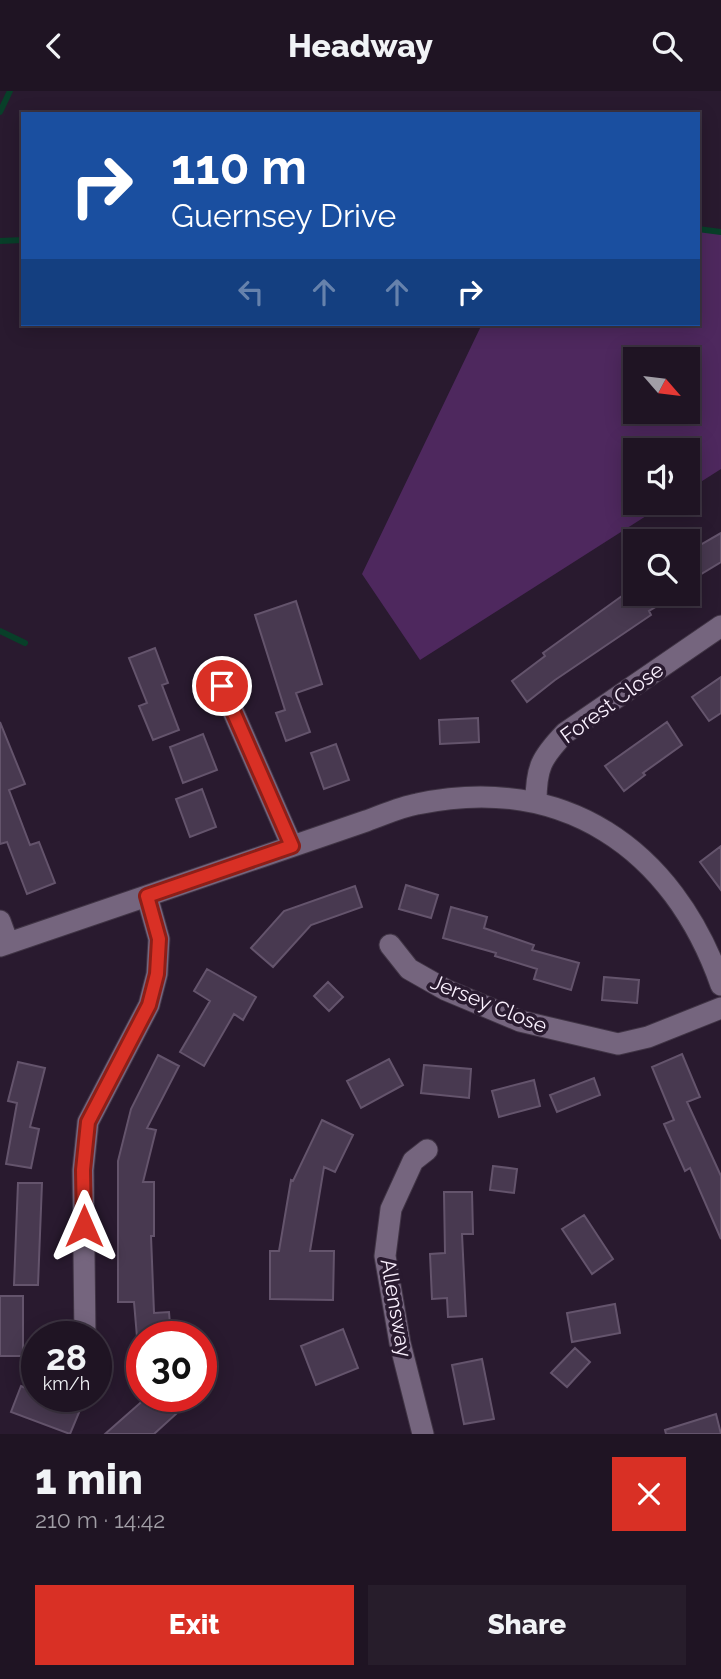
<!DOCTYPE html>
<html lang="en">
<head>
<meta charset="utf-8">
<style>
  body { margin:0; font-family:Raleway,sans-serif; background:#271d2b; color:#f1f3f6; height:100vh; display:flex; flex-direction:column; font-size:26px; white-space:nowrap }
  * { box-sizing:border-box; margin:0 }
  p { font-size:23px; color:#a19ea6 }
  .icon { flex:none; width:38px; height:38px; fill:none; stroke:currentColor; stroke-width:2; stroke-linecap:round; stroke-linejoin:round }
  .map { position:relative; height:1343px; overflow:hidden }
  .sheet { display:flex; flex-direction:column; background:#1f1423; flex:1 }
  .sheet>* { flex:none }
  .banner { position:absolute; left:21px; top:21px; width:679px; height:214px; border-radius:0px; box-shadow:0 4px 18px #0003,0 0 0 2px #3c3341; background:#1a4fa0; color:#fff; overflow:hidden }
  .needle { width:46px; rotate:118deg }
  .tools { position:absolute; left:623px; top:256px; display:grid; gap:14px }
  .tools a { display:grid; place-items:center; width:77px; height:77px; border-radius:0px; background:#1f1423; box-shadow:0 4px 18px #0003,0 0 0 2px #3c3341; font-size:35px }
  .speed { position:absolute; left:21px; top:1230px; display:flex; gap:14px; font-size:35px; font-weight:700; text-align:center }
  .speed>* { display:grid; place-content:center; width:91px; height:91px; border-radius:50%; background:#1f1423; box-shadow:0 4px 18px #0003,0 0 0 2px #3c3341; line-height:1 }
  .speed small { font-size:18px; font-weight:400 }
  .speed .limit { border:10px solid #d22; background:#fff; color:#111 }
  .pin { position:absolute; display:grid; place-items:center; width:60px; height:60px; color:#fff; margin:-30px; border:4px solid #fff; border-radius:50%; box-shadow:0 2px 7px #0007 }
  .me { position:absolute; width:77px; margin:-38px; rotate:0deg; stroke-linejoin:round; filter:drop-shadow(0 0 5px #0008) }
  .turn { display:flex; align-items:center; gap:24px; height:147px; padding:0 35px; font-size:32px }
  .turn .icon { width:91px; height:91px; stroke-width:2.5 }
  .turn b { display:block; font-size:49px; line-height:60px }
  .lanes { display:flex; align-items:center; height:66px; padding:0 35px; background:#0003; justify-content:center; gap:35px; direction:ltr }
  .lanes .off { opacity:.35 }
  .round { display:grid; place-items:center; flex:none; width:74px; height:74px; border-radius:0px; background:#271d2b }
  .head { display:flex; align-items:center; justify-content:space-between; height:119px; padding:0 35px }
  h1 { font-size:42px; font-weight:800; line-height:52px }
  .primary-button { display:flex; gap:14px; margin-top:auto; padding:14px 35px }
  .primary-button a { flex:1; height:80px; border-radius:0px; background:#d93025; color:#fff; font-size:28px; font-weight:800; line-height:80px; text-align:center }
  .primary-button a+a { background:#271d2b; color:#f1f3f6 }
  header { display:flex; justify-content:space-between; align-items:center; height:91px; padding:0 35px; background:#1f1423; font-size:32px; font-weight:800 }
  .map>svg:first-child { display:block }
  .green { fill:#4e285e; fill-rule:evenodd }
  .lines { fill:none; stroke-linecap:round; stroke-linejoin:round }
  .stream { stroke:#083f29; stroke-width:6 }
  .building { fill:#483950; stroke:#64546c; stroke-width:2 }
  .minor-casing { stroke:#403445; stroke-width:23 }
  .minor { stroke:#75657e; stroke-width:21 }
  .route-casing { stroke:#8d1f18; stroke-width:18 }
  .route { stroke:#d93025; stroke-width:12 }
  .labels { text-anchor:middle; stroke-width:7; stroke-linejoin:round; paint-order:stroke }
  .street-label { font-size:21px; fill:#faf0fe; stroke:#291a2f }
</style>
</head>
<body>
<header><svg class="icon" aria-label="back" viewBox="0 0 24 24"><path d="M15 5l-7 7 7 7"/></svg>Headway<svg class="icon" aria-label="search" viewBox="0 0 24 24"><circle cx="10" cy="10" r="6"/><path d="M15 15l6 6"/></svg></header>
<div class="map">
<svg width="721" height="1343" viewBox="0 0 721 1343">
  <rect width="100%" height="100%" fill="#291a2f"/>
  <path class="green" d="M698,138L721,141V378L688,399V359H635V411H668L420,569L362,483L482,233H698ZM635,268H688V320H635Z"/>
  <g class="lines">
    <path class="stream" d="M0,21L10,0
      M698,138L721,141
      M0,150L23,149
      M0,540L25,552"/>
  </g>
  <path class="building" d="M721,442V471L688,491V461Z
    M633,497L635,502H679L649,520L651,524L555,589L527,611L512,590L545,565L543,562Z
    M296,510L322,593L296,602L310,641L286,650L276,622L285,619L255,524Z
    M155,557L168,592L162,594L179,639L153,649L139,615L147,612L129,567Z
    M721,586V622L709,630L692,606Z
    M478,627L479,651L440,653L439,629Z
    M0,631L25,693L9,699L30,754L39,751L55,792L27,803L7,751L0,753Z
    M667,631L682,654L643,682L645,684L624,700L605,675Z
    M203,643L217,679L183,692L170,656Z
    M336,653L349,689L324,698L311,662Z
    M202,698L216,736L190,746L176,708Z
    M721,755V799L700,771Z
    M406,794L438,804L431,827L399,818Z
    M355,795L362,816L311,834L273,876L251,857L284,820Z
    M451,816L487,826L484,837L534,854L532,859L579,872L571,899L534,888L537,878L495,865L496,862L443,847Z
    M207,878L256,906L243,929L234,923L204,975L180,961L210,910L194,900Z
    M604,886L639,889L637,912L602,909Z
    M328,891L343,906L329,920L314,905Z
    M682,963L700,1006L687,1011L721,1085V1148L690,1077L685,1080L664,1033L674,1029L652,976Z
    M158,964L179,975L147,1037L156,1039L143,1091H154V1145H151L154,1222L169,1221L171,1246H137L134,1211H118V1070L131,1018Z
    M389,968L403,994L361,1017L347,990Z
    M18,971L45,977L30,1036L39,1038L31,1077L6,1073L17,1012L8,1010Z
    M424,974L471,978L469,1007L421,1002Z
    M594,987L600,1004L557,1021L550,1004Z
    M534,989L540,1015L499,1026L492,1000Z
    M322,1029L353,1044L335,1081L324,1076L310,1160H334L333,1209L270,1208V1160H279L291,1089L293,1090Z
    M493,1075L517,1078L514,1102L490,1099Z
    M18,1092H42L38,1194H14Z
    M444,1101H472L473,1143H462L466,1225L448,1226L447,1207L432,1208L430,1163L445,1162Z
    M584,1124L613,1168L592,1183L562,1138Z
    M0,1205H23V1265H0Z
    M615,1213L620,1242L572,1251L567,1222Z
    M343,1238L358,1277L316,1294L301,1255Z
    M575,1257L590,1271L567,1296L551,1282Z
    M482,1268L494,1328L464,1333L452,1274Z
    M21,1295L37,1302V1306H47L80,1319L70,1343L11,1321Z
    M147,1306H161L176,1323L154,1343H105Z
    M716,1323L721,1343H666L665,1339Z"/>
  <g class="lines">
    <g class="minor-casing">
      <path id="minor" d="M222,595L292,755
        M536,711C536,677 541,667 565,642L721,535
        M0,830L8,852
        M390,854L409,878L446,899L520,930L618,953L648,946L721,917
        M0,855C87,825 174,796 261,766C296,754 331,742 366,730C383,724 400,716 417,713C563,682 673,757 721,894
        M85,1246L83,1079L88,1031L149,914L157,883L159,848L147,805
        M423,1343L400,1252L385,1165L391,1118L413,1070L427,1059"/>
    </g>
    <use href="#minor" class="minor"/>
  </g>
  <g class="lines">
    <g class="route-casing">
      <path id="route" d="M84,1135L83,1079L88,1031L149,914L157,883L159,848L147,805L292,755L222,595"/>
    </g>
    <use href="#route" class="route"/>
  </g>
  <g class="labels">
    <g class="street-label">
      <text transform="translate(612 612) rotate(-36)" y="7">Forest Close</text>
      <text transform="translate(489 913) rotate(22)" y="7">Jersey Close</text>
      <text transform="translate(396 1217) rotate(80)" y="7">Allensway</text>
    </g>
  </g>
</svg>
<div class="tools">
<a><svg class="needle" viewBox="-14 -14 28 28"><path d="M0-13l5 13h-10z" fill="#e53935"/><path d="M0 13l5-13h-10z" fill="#a19ea6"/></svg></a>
<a><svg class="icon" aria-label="sound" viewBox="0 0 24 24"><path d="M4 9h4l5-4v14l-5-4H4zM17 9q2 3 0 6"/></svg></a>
<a><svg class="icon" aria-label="search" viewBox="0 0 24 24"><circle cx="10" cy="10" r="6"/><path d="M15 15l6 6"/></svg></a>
</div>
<div class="speed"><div>28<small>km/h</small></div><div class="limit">30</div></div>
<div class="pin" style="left:222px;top:595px;background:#d93025"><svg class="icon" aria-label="arrive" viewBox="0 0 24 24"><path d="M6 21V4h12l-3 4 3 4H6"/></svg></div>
<svg class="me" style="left:84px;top:1135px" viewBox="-20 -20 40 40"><path d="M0-17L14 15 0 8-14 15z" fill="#d93025" stroke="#fff" stroke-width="4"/></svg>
<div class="banner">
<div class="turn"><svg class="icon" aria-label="right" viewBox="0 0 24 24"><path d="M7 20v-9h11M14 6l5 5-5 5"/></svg><div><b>110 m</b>Guernsey Drive</div></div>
<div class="lanes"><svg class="icon off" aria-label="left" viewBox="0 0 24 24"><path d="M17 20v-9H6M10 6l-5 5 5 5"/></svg><svg class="icon off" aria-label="ahead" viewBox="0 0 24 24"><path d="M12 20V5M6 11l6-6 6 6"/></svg><svg class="icon off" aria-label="ahead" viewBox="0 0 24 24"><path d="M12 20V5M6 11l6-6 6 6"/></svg><svg class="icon" aria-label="right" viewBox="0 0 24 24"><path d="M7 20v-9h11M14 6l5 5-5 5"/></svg></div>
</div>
</div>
<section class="sheet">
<div class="head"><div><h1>1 min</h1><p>210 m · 14:42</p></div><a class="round" style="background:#d93025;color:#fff"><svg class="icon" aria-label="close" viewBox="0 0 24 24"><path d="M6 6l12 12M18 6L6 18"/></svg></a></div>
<div class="primary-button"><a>Exit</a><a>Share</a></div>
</section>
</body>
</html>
